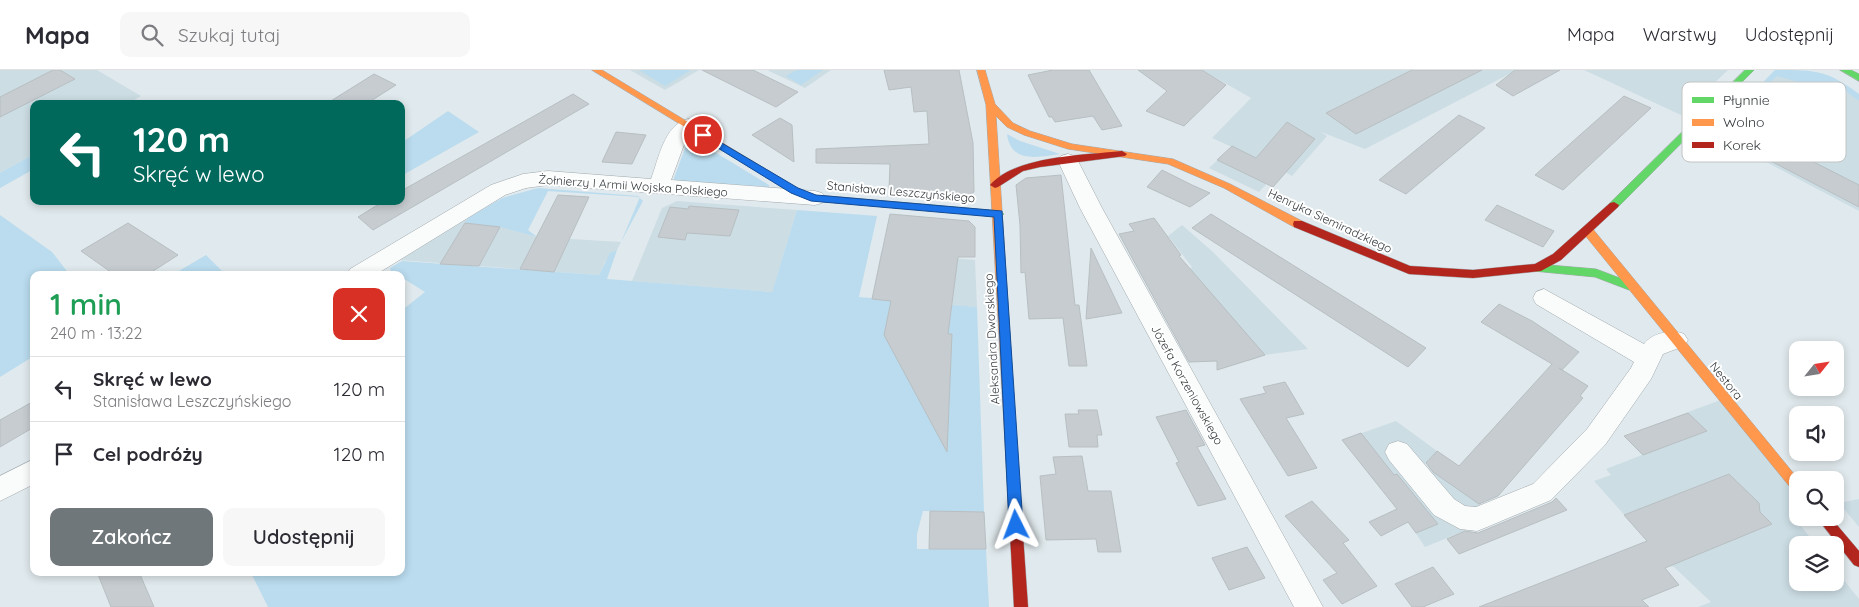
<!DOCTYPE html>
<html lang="pl">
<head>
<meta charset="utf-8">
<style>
  body { margin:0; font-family:Quicksand,sans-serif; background:#f7f7f7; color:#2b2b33; height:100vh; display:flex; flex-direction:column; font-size:19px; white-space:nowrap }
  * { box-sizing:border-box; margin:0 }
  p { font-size:16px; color:#7c7c81 }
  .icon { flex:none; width:28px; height:28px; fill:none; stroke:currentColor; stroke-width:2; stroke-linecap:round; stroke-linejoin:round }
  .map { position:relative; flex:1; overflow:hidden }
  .details { position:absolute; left:30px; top:201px; width:375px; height:305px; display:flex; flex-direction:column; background:#fff; border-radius:10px; box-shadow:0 2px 8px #0003 }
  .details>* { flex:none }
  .guide { position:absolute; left:30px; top:30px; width:375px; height:105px; border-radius:10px; box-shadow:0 2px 8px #0003; background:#00695c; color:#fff; overflow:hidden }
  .needle { width:32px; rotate:60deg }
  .controls { position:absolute; left:1789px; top:271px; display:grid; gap:10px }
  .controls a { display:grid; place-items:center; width:55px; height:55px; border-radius:10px; background:#fff; box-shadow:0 2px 8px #0003; font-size:25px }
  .pin { position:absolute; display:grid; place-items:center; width:42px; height:42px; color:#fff; margin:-21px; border:2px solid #fff; border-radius:50%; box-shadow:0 1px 5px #0007 }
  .me { position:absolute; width:55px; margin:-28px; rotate:357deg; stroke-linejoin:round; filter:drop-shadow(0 0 4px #0008) }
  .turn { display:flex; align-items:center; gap:18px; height:105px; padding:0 20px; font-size:22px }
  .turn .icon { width:65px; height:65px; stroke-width:2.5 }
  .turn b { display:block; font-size:35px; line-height:42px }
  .round { display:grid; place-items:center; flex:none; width:52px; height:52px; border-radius:10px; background:#f7f7f7 }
  .summary { display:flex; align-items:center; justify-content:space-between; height:85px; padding:0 20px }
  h1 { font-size:30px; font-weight:600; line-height:38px; color:#1e9e55 }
  .primary-button { display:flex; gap:10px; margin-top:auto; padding:10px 20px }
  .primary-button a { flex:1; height:58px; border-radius:10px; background:#70777a; color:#fff; font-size:20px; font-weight:600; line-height:58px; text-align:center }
  .primary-button a+a { background:#f7f7f7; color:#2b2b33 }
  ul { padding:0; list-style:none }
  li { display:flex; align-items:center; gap:15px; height:65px; padding:0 20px; border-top:1px solid #e1e1e2 }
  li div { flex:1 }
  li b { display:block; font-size:19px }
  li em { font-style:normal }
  header { display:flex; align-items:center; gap:30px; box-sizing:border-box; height:70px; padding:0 25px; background:#fff; border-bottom:1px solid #e1e1e2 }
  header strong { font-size:24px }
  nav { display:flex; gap:28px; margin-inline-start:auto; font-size:18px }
  .search { width:350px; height:45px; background:#f7f7f7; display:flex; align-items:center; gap:12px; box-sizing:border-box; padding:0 18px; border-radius:10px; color:#7c7c81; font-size:19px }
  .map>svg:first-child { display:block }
  .built { fill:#ccdde4 }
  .green { fill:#badcee }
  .building { fill:#c6ccd0; stroke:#b8bfc2 }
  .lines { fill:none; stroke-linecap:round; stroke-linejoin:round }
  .street-casing { stroke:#a2a9ac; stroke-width:1 }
  .fast-casing { stroke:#a2a9ac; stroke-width:1 }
  .slow-casing { stroke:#a2a9ac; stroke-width:1 }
  .jam-casing { stroke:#a2a9ac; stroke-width:1 }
  .street { fill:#fafcfc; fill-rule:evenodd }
  .fast { fill:#63d668; fill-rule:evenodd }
  .slow { fill:#ff974d; fill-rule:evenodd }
  .jam { fill:#b3261e; fill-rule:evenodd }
  .route { fill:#1a73e8; stroke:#114b97 }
  .labels { text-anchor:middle; stroke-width:4; stroke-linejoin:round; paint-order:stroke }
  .street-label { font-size:12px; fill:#33393c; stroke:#fff }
  .key { fill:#fff; stroke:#c2c4c4; stroke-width:1 }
  .key-label { font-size:14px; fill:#33393c }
</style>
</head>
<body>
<header>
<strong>Mapa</strong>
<div class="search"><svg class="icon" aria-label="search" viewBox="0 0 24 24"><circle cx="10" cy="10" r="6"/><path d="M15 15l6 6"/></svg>Szukaj tutaj</div>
<nav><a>Mapa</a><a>Warstwy</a><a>Udostępnij</a></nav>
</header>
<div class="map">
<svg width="1859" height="537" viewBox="0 0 1859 537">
  <rect width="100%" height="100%" fill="#e0e9ed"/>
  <path class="built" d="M0,0H97L141,26L127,34H34V84L0,103Z
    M630,0H699L665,20Z
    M767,0H831L805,18Z
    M1202,0H1517L1365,79L1321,62L1327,66L1292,106L1285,102L1272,108L1259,122L1209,98L1232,77L1212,68L1251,28Z
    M1584,0H1728L1681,45Z
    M1775,0L1837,11L1859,29V141L1713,64Z
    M677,131L797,140L772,222L632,211L662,138Z
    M468,148L465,153L500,157L537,167L621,172L617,180L605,192L599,205L400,190Z
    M1182,155L1213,182L1308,279L1265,285L1249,291L1178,208L1192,197L1168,166Z
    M881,182L975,190L977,237L872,229Z
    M1723,329L1797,418L1798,448L1824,449L1801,456L1816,475H1798V512H1835V499L1859,529V537H1698L1711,532L1674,497L1670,496L1594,411L1611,405L1606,399L1642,385L1624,366Z
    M1396,351L1437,381L1424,395L1484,437L1494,449L1425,477L1401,441L1342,370Z
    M1859,429V457L1839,433Z"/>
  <path class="green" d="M639,0H691L665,16Z
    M797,0H823L801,15L786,6Z
    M1775,0C1816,0 1827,0 1859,24V31L1838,15L1836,23L1777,6L1764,18L1769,24L1755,21Z
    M448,41L479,62L401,106V73Z
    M1007,64L1020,71L1060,84C1038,87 1011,94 1007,64Z
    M695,70L769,115V117L675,111L674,108L687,73Z
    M34,84V99L0,118V103Z
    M538,118L638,126L643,131L621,172L640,127L548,121L528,160L537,167L500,157L465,153L468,148L502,128Z
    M797,140L877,146L859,227L977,237L984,442L923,441L917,464V479H986L989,537H268L251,503L401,502V241L425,222L401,207V205L391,201L390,198L402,191L599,205L610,183L617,180L607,209L772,222Z
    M0,145L52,182L70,205H34V286L0,307Z
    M206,185L224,203L172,205Z"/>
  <path class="building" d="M53,0H60L75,9L0,47V27Z
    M702,0H753L798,22L776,37Z
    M884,0H959L973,73L974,122L961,130L894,124L895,119H889L890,94L816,93V79L929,74L927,41L914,42L911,17L889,20Z
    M1053,0H1089L1122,56L1102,60L1093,46L1055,52L1052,47H1049L1028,5Z
    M1138,0H1202L1226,15L1184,56L1146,41L1167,21Z
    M1412,0H1482L1356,64L1326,43Z
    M1515,0H1560L1513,26L1496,15Z
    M374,4L396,15L366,34H326Z
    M573,24L589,34L373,160L358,147L384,131H401V121Z
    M1624,26L1651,38L1563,120L1535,105Z
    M1459,45L1485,58L1406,124L1379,110Z
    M780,48L792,55L794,92L752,65Z
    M1733,51L1859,115V137L1717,63Z
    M1287,52L1315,69L1273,117L1217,90L1232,76L1256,88Z
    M616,62L646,65L632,94L602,92Z
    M1162,100L1192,115L1210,123L1190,137L1147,117Z
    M1061,105L1075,235H1079L1087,296H1069L1063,248L1029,249L1025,202L1021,203L1020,155L1016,115L1026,108Z
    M558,125L589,127L554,202L520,199Z
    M1497,135L1554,161L1543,177L1485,150Z
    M689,136L739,140L730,166L687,163L685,170L658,167L670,137L688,139Z
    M890,144L969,151L975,157V187H958L948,264H952L947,382L884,265L891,231L872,229Z
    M1211,144L1426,278L1408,297L1192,158Z
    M1154,148L1181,185L1179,186L1265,285L1217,300V291L1189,292L1119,164L1134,161L1129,154Z
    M128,153L178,185L147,205H115L81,181Z
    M465,153L500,157L479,196L440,194Z
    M1091,178L1122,243L1086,249Z
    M1499,234L1532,251L1579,282L1562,300L1559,298L1588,316L1580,326L1583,328L1498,426L1479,434L1433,402L1426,393L1437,381L1459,396L1552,294L1481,252Z
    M1285,312L1304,344L1286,348L1317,398L1288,406L1240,329L1266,323L1263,317Z
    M34,331V357L0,377V350Z
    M1078,340H1097L1102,365H1097L1098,377H1069L1065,344H1079Z
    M1186,340L1205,375L1197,377L1226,429L1198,436L1176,393L1179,392L1156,347Z
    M1688,343L1707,361L1643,385L1624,366Z
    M1361,363L1394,405L1397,404L1438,454L1416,463L1408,452L1381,466L1369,452L1397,439L1342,370Z
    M1082,386L1088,421H1111L1121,482H1098L1096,469L1046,470L1040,406L1056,404L1053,387Z
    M1729,404L1759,433L1760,442L1772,454L1665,498L1679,515L1642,530L1649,537H1479L1647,471L1624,445Z
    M1556,428L1567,440L1459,484L1447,469L1465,461L1478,463L1552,432Z
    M1312,431L1349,470L1343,473L1377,516L1342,534L1323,510L1337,503L1285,446Z
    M930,441L984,442L986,479H929Z
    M1247,477L1265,508L1229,520L1212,488Z
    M1433,497L1454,524L1423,537H1412L1395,514Z
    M97,502H139L154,537H111Z"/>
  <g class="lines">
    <g class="street-casing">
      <path id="street" d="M688,49L695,51L698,55L688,64L671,110L815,121L822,123L826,128L822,133L815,135L548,115L526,118L505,125L375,205H347L350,199L491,115L523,104L548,101L651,109C659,88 664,55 688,49Z
        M1068,84L1075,86L1078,91L1102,138L1323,537H1294L1080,138L1058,91L1061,86Z
        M1544,219L1644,274C1652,263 1672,259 1684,264L1688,270L1684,276L1663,284L1651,309L1605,375L1551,430L1487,457L1477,461L1460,459L1434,445L1389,390L1385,382L1389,374L1398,371L1407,374L1454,429L1465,436L1476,437L1533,414L1587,359L1631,298L1634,292L1536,234L1533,228L1536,222Z
        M34,389V414L0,431V406Z"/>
    </g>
    <g class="fast-casing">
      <path id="fast" d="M1745,0H1754L1618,137H1610L1609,135L1610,133Z
        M1840,0H1851L1859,4V11Z
        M921,134L999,141L1004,144L999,147L917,139L916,137L917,135Z
        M1537,194L1596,199L1633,213L1634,216L1629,220L1595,207L1533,201L1532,198Z"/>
    </g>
    <g class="slow-casing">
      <path id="slow" d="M592,0H602L797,118L816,125L921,134L926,137L921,140L815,131L791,122Z
        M977,0H985L995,34L1013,53L1030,61L1072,74L1173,89L1230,114L1302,151L1303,154L1302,157H1294L1224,118L1168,94L1068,79L1024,65L1007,57L996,46L1019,408L1017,412L1013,413L1009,412L1007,408L986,35Z
        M1588,157L1592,158L1799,410H1798V423L1794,422L1584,164L1583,161L1584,158Z"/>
    </g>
    <g class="jam-casing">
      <path id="jam" d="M1122,81L1127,84L1125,86L1040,97L1023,101L998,117L995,118L990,115C1014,86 1086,85 1122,81Z
        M1614,132L1619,135L1618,137L1561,190L1541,201L1473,208L1409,204L1294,157L1293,154L1294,151H1302L1410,196L1473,200L1535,194L1553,184L1610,133Z
        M1013,403L1017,404L1019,408L1028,537H1014L1007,408L1009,404Z
        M1817,448H1831L1859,481V497L1854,495Z"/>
    </g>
    <use href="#street" class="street"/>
    <use href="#fast" class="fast"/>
    <use href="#slow" class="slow"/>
    <use href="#jam" class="jam"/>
  </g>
  <path class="route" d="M703,62L798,118L816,125L1002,141L1023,455L1021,459H1011L1009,455L994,147L811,131L791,123L700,67V63Z"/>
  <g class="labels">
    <g class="street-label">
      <text transform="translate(633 116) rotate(4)" y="4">Żołnierzy I Armii Wojska Polskiego</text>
      <text transform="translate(901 122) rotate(5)" y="4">Stanisława Leszczyńskiego</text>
      <text transform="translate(1330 151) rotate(25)" y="4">Henryka Siemiradzkiego</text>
      <text transform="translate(992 269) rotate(-93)" y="4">Aleksandra Dworskiego</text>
      <text transform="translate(1726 311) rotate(51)" y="4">Nestora</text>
      <text transform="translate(1187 315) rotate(61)" y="4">Józefa Korzeniowskiego</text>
    </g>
  </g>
  <rect x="1682" y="12" width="164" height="80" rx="8" class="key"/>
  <rect x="1692" y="27" width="22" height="6" fill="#63d668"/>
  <rect x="1692" y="49" width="22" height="7" fill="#ff974d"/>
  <rect x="1692" y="72" width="22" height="6" fill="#b3261e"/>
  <g class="key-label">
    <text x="1723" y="35">Płynnie</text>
    <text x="1723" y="57">Wolno</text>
    <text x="1723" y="80">Korek</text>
  </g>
</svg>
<div class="controls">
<a><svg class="needle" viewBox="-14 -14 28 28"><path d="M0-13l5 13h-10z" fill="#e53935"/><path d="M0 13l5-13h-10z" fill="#7c7c81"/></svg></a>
<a><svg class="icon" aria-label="sound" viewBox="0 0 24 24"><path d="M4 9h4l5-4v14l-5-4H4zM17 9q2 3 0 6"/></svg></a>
<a><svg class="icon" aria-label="search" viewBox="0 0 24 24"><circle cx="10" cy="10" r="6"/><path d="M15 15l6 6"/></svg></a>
<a><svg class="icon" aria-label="layers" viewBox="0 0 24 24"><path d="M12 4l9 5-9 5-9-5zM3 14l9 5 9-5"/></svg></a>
</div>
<div class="pin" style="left:703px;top:65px;background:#d93025"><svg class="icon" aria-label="arrive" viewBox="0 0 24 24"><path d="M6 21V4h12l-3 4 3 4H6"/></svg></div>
<svg class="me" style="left:1016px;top:455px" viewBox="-20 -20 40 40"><path d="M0-17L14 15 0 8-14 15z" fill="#1a73e8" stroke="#fff" stroke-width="4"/></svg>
<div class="guide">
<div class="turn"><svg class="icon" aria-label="left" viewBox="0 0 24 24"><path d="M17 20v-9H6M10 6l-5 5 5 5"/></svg><div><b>120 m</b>Skręć w lewo</div></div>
</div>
<section class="details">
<div class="summary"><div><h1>1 min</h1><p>240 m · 13:22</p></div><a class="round" style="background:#d93025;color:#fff"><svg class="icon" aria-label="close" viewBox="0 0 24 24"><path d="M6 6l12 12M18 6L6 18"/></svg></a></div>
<ul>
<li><svg class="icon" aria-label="left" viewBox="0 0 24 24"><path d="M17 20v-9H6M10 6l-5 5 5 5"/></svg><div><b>Skręć w lewo</b><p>Stanisława Leszczyńskiego</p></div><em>120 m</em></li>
<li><svg class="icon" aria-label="arrive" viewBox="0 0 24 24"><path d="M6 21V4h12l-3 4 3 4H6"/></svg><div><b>Cel podróży</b></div><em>120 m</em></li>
</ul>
<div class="primary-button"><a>Zakończ</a><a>Udostępnij</a></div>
</section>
</div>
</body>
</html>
